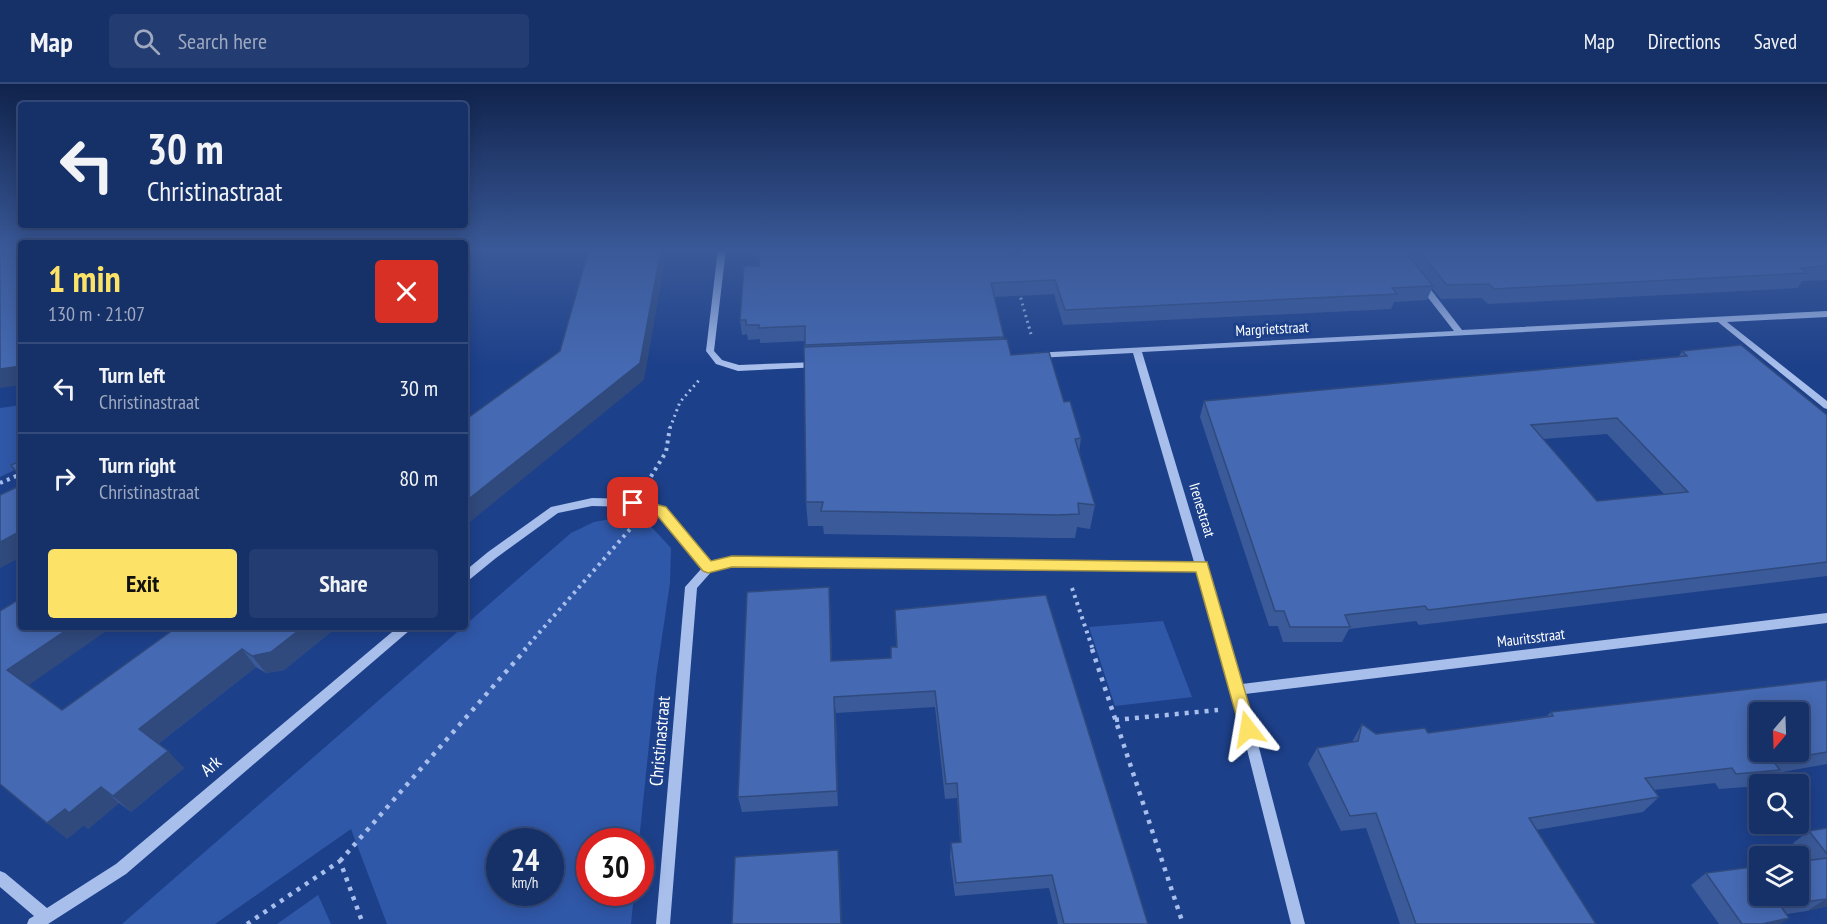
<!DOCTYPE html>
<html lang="en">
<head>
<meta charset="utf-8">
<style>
  body { margin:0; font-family:"PT Sans Narrow",sans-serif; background:#233c71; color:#f1f3f6; height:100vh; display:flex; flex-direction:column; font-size:22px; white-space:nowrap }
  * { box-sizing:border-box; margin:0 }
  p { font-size:20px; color:#9ea9c0 }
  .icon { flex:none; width:33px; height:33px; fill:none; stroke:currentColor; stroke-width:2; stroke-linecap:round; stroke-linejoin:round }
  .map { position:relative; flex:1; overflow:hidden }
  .details { position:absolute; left:18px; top:156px; width:450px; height:390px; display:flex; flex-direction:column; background:#163068; border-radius:6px; box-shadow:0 3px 15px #0003,0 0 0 2px #354b7c }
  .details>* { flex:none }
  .hud { position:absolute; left:18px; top:18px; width:450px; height:126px; border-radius:6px; box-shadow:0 3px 15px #0003,0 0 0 2px #354b7c; background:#163068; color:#f1f3f6; overflow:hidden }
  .needle { width:39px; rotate:199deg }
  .fabs { position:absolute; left:1749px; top:618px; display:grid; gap:12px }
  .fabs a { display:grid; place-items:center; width:60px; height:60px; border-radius:6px; background:#163068; box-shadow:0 3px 15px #0003,0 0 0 2px #354b7c; font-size:30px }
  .speed { position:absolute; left:486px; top:744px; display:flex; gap:12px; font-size:30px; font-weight:700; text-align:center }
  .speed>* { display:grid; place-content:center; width:78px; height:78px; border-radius:50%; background:#163068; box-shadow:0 3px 15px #0003,0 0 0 2px #354b7c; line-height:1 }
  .speed small { font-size:15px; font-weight:400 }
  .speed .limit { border:9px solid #d22; background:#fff; color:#111 }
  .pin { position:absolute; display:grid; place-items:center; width:51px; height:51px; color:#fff; margin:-26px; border-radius:12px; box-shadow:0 3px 9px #0006 }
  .me { position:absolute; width:66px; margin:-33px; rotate:346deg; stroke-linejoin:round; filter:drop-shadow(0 0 4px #0008) }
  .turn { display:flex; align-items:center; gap:21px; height:126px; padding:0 30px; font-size:27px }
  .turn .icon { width:78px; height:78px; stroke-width:2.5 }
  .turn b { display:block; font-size:42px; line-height:51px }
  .round { display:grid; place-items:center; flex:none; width:63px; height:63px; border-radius:6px; background:#233c71 }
  .headline { display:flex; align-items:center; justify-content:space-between; height:102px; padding:0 30px }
  h1 { font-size:36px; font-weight:800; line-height:45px; color:#fce266 }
  .cta { display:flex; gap:12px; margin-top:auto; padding:12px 30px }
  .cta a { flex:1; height:69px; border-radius:6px; background:#fce266; color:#111; font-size:24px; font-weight:800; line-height:69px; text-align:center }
  .cta a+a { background:#233c71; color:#f1f3f6 }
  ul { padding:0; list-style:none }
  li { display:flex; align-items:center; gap:18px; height:90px; padding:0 30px; border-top:2px solid #354b7c }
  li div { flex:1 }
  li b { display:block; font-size:22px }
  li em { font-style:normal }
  header { display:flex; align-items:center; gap:36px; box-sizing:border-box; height:84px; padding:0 30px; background:#163068; border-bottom:2px solid #354b7c }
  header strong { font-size:28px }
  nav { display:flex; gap:33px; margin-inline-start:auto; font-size:21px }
  .search { width:420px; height:54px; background:#233c71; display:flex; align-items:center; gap:15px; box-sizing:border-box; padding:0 21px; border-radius:6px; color:#9ea9c0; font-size:22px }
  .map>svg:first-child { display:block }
  .green { fill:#3058a8; fill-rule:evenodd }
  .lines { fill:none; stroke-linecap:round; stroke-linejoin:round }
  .path-far2 { stroke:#a8bfec; stroke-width:3; stroke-dasharray:2 4; stroke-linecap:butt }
  .path-far1 { stroke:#a8bfec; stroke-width:4; stroke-dasharray:3 4.5; stroke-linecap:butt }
  .path { stroke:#a8bfec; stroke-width:4.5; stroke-dasharray:4 6; stroke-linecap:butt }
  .minor { fill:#a8bfec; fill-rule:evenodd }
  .wall { fill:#3b5a99; fill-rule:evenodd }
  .shaded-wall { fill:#304a7d }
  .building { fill:#4569b2; stroke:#304a7d; stroke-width:1.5; fill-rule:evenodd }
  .route { fill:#fce266; stroke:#a49342; stroke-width:1.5 }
  .labels { text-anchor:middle; stroke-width:6; stroke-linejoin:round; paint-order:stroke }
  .street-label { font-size:15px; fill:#fff; stroke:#1d408a }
  .near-street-label { font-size:18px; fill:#fff; stroke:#1d408a }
</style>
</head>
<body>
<header>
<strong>Map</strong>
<div class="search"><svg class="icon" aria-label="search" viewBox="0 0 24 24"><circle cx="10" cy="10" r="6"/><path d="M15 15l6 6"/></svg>Search here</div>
<nav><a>Map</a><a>Directions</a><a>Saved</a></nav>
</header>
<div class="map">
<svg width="1827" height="840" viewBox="0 0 1827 840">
  <rect width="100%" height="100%" fill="#1d408a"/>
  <path class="green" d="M21,321V383L0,393V324Z
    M623,433L646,437L671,464L670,499L656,593L639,757L590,758V808L634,809L631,840H387L351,745L215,840H122L571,449L594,438ZM500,758H550V808H500Z
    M1163,537L1192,613L1115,622L1089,543Z
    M318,811L331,840H277Z"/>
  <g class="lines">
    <path class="path-far2" d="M1019,208L1031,250
      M670,344L680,318L701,294"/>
    <path class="path-far1" d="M0,399L21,390
      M647,399L666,368L670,343
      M1072,504L1093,566
      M524,566L632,443"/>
    <path class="path" d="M1092,565L1183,840
      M1115,636L1218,626
      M340,777L526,565
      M247,840L340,777L363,840"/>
    <path class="minor" d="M718,165H726L714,267L722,276L739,281L817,278L822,281L820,283L738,287L716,280L706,267Z
      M1419,198H1425L1462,246L1827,227V233L1727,238L1827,317V325L1824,324L1718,238L1142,268L1242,600L1827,529V539L1245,610L1305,840H1291L1232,606L1197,486L732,481L712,487L697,504L670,840H656L685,503L702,484L657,430L633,423L592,422L558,429L496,474L469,496L465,497V487L488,468L551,423L592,414L633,415L665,424L710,479L732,473L1194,478L1133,269L1036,274L1033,273V269L1454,247L1419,202Z
      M398,543H412L410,546L126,790L48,840H27L29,835L34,832L0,803V787L5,789L47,824L116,780Z"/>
  </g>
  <path class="wall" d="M0,165H21L7,169L0,168Z
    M1014,165H1827V196L1802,197L1798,204L1488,220L1482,214L1441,215L1432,204L1427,216L1394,218L1391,225L1063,241L1054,210L994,213L1004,255L1011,271L1064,318L1081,354L1079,369L1095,421L1090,445L1077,443L1075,454H1054L824,450L823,442H808L806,418L805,257L760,259V255L748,256L747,250L742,251L740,236L1007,167L1010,171H1015Z
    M1682,267L1827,331V492L1419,541L1416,537L1349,545L1342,558H1283L1278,542H1269L1200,333L1204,317L1679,272ZM1607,350L1664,410L1597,417L1543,355Z
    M830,519L832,577L891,574L896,563L895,526L1148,840H1058L1049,804L955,812L950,773L951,759L960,758L957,714L945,715L935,623L836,629L838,722L742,728L738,713Z
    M177,543H337L284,586L266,589L256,583L158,660L184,684L131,728L119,719L88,745L84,741L67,755L28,602L62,626Z
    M1827,596V680L1777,689L1763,700H1760V702L1719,705L1715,699L1654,706L1659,713L1643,728L1536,746L1596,840H1400L1366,744L1341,747L1308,680L1317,664L1352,658L1362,640L1376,650L1428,649L1547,632L1551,628Z
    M1827,744V822L1807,827L1787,830L1780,840H1719L1691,801L1706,789L1807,776L1793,759L1809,747Z"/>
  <path class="shaded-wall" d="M661,165H667L644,296L465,442V418Z
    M21,282V301L0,304V285Z
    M21,447V473L0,484V458Z
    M829,503L830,519L833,593L831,577Z
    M71,543H112L26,603L7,586Z
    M303,543H337L284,586L266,589L252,572Z
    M242,565L256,583L155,662L139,645Z
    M834,613L836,629L838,722L837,707Z
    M168,667L184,684L131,728L113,712Z
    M101,703L119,719L88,745L84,741L67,755L47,739L65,725Z
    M838,766L840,781L842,840H841Z
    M1827,815V822L1807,827L1824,816Z
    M1789,834L1780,840H1762Z"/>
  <path class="building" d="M14,165H21V282L0,285V173Z
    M589,165H661L640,279L465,418V336L560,267Z
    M760,165H1006L1007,167L1010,171H1016L1019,168L1018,165H1403L1433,202L1392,204L1397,210L1065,226L1055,196L991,199L1004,253L805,261V242L759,244V241H746V236H740L744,182H759Z
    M1417,165H1827V182L1801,184L1808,189L1494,205L1489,200L1447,201Z
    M1007,255L1011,271L1049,268L1064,318L1070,317L1081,354L1075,355L1095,421L1078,419L1079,430L1057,431L821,427L823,418H806L804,263Z
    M1741,261L1827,331V478L1428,526L1425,522L1345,531L1350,543H1290L1284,527H1275L1204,317L1687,272L1682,267ZM1617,334L1688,408L1597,417L1531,341Z
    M21,377V394L11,381Z
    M21,401V447L0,458V411Z
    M829,503L831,577L891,574V563H897L895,526L1046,511L1148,840H1064L1052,791L956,799L951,759L961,758L957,699L946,700L935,607L834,613L837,707L738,713L747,508Z
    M21,514V543H71L7,586L62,626L177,543H303L271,568L252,572L242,565L139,645L168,667L113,712L101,703L69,729L65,725L47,739L0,700V527Z
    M1827,596V668L1773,677L1780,686L1736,690L1732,684L1645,694L1659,713L1529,734L1596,840H1416L1376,729L1350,732L1317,664L1358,657L1362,640L1376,650L1425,644L1428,649L1553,632L1551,628ZM1760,628H1798V668H1760Z
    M1827,744V770L1809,747Z
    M838,766L841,840H732L735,773Z
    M1827,774V815L1780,821L1789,834L1762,840H1742L1706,789L1760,782V812H1798V778Z"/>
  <linearGradient id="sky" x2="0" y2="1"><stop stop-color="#10234c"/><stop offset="0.59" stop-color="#3a5998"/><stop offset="1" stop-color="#3a5998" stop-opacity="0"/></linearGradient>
  <rect width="1827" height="282" fill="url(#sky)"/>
  <path class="route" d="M633,414L666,423L711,477L732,472L1207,478L1256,645L1254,650L1248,652L1242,650L1240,645L1196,488L732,483L708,489L703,487L656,430L628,423L626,419L628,416Z"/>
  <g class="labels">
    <g class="street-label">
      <text transform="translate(1272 245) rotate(-3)" y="5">Margrietstraat</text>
      <text transform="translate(1202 426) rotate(73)" y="5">Irenestraat</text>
      <text transform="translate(1531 554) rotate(-7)" y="5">Mauritsstraat</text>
    </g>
    <g class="near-street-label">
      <text transform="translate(660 657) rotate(-85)" y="6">Christinastraat</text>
      <text transform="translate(211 682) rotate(-40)" y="6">Ark</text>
    </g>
  </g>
</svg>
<div class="fabs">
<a><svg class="needle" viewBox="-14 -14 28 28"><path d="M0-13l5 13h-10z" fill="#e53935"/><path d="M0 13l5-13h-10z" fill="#9ea9c0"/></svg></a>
<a><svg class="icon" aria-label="search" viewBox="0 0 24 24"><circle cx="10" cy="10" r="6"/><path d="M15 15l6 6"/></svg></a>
<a><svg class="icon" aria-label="layers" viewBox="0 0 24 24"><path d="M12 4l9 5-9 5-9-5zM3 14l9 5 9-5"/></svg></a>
</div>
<div class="speed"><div>24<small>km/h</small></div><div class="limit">30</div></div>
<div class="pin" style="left:633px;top:419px;background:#d93025"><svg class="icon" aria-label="arrive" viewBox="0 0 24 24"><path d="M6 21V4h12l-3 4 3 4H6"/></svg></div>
<svg class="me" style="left:1248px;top:645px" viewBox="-20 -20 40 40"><path d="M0-17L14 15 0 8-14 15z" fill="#fce266" stroke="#fff" stroke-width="4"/></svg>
<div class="hud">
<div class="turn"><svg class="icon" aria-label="left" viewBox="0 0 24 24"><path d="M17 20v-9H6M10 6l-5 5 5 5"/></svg><div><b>30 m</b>Christinastraat</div></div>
</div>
<section class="details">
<div class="headline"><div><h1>1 min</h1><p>130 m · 21:07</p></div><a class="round" style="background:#d93025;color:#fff"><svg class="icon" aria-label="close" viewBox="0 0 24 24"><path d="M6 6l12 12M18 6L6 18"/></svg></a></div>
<ul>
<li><svg class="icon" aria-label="left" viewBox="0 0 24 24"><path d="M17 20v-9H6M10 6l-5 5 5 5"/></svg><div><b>Turn left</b><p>Christinastraat</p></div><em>30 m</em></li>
<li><svg class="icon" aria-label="right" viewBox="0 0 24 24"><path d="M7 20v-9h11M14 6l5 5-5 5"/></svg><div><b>Turn right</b><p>Christinastraat</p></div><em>80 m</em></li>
</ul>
<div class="cta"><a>Exit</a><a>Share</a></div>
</section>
</div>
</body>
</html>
